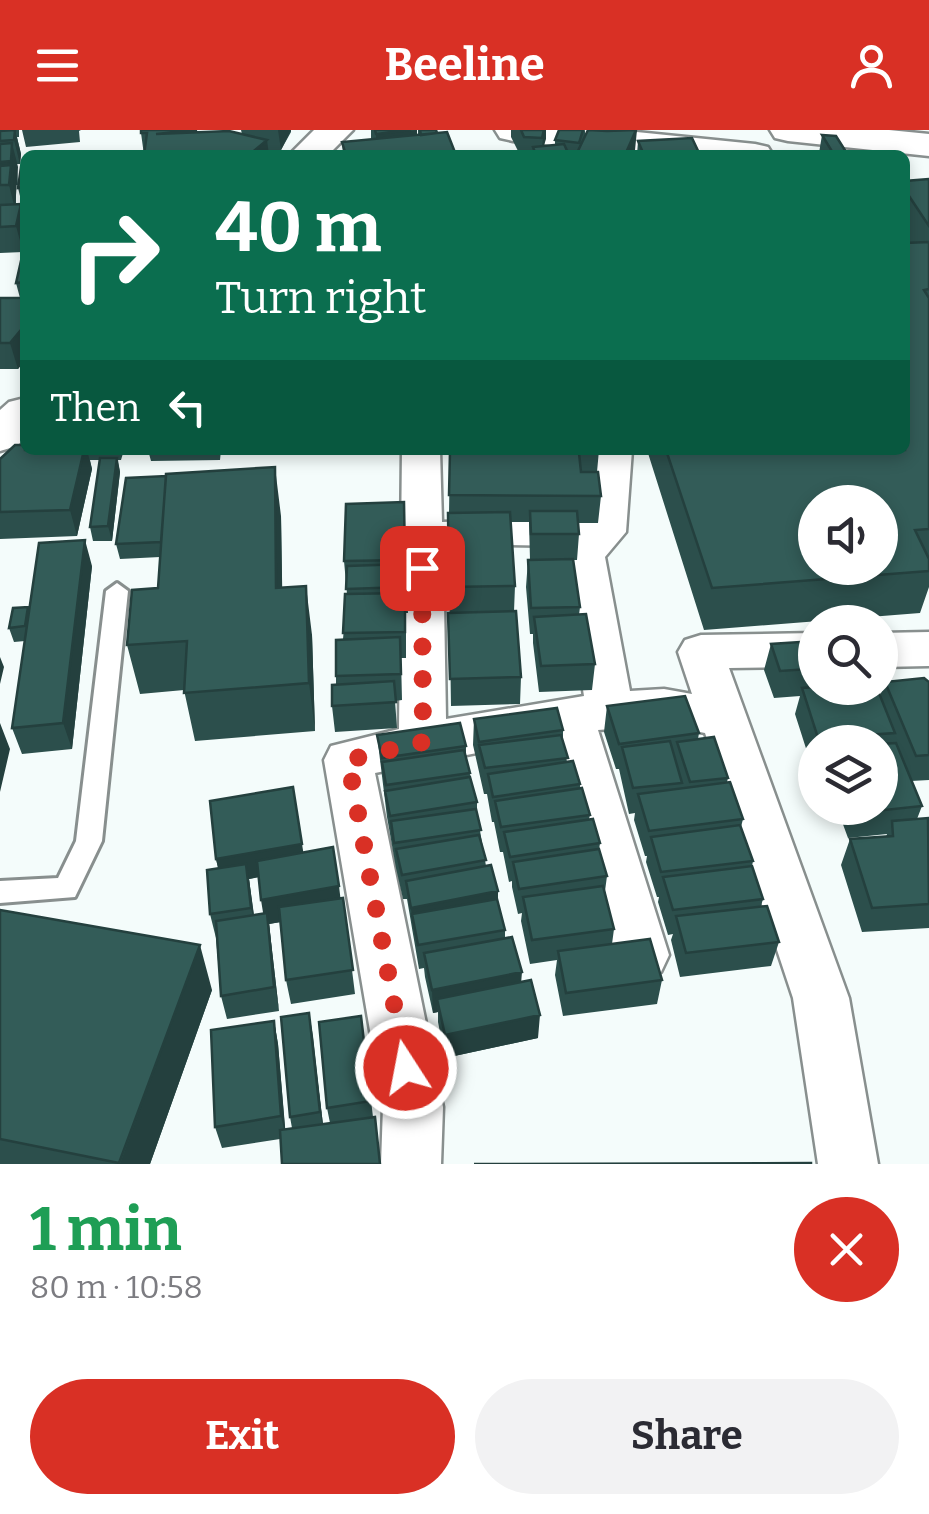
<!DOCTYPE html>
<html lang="en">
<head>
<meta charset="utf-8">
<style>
  body { margin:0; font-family:Bitter,serif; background:#f2f2f3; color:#2b2b33; height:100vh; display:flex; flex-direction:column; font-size:38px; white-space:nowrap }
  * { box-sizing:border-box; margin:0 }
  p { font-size:32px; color:#7c7c81 }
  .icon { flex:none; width:55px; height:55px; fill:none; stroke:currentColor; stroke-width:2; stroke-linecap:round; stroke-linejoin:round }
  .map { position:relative; height:1034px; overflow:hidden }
  .sheet { display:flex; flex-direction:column; background:#fff; flex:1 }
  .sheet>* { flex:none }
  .top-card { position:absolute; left:20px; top:20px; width:890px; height:305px; border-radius:15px; box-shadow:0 5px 15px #0003; background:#0b6e4f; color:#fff; overflow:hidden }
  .tools { position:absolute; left:798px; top:355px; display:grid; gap:20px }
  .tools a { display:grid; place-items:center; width:100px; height:100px; border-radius:50%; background:#fff; box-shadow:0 5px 15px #0003; font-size:50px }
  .pin { position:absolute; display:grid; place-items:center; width:85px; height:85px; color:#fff; margin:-42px; border-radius:20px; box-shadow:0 5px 15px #0006 }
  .me { position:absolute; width:110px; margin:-55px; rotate:349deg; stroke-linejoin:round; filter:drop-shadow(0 0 8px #0008) }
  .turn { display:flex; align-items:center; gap:35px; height:210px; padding:0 30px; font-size:45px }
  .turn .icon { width:130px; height:130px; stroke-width:2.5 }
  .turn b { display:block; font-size:70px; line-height:85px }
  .then { display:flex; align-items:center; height:95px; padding:0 30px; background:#0003; gap:20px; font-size:38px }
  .round { display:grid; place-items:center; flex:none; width:105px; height:105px; border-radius:52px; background:#f2f2f3 }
  .overview { display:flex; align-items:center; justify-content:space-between; height:170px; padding:0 30px }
  h1 { font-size:60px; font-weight:700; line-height:75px; color:#1e9e55 }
  .button { display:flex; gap:20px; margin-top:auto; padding:20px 30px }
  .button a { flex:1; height:115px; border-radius:60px; background:#d93025; color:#fff; font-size:40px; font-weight:700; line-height:115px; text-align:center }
  .button a+a { background:#f2f2f3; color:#2b2b33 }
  header { display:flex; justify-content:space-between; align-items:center; height:130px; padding:0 30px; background:#d93025; color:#fff; font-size:45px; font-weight:700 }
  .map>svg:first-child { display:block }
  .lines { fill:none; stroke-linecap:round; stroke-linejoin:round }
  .service-casing { stroke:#888f8e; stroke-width:6 }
  .minor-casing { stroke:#888f8e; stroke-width:5 }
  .tertiary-casing { stroke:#888f8e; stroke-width:5 }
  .service { fill:#fff; fill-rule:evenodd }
  .minor { fill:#fff; fill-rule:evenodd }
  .tertiary { fill:#fff; fill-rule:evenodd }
  .wall { fill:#2c4f4c; fill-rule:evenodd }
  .shaded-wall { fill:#24403e }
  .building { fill:#335c58; stroke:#24403e; stroke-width:2.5; fill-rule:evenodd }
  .route { stroke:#d93025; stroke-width:18; stroke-dasharray:0 32.4 }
</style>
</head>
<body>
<header><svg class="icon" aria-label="menu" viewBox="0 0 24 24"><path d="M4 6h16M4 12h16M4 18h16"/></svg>Beeline<svg class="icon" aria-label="person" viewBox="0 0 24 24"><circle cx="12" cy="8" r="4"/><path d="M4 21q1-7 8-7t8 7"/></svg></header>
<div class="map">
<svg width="929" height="1034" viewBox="0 0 929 1034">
  <rect width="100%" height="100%" fill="#f4fcfb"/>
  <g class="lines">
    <g class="service-casing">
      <path id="service" d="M117,453L128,461L102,711L75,767L0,773V751L58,748L76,711L106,461Z"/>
    </g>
    <g class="minor-casing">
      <path id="minor" d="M402,320H440L442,392L586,388L594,320H632L626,402L605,427L630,561L664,559L692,564L678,522L685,510L701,505L815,503V537L729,538L849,868L878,1034H818L793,868L705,603L664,595L598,600L669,825L661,842L642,849L623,842L615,825L553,608L375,643L443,977L441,1034H381L383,977L324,630L331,616L399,599ZM443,414L566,416L562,423L584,566L446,589Z
        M929,502V536L880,537V503Z"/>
    </g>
    <g class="tertiary-casing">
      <path id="tertiary" d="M314,0H353L328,25H289Z
        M495,0H617L755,14L768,17L773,25H650L513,11L500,8Z
        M770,0H889L929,4V26L788,11L775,8Z
        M25,268V308L17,316L0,321V280L9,272Z"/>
    </g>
    <use href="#service" class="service"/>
    <use href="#minor" class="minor"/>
    <use href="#tertiary" class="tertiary"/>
  </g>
  <path class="wall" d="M0,0H19V7H17L21,24L20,34H17L18,55H16V74L23,122L0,123Z
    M22,0H81L79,1L80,12L26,17Z
    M241,0H291V2L281,20L268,21L269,25H144L141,3L234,2L242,4Z
    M371,0H417V5H418V0H436L456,25H343L342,12L371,10Z
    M511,0H546L544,16L555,15V10L585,0V5L635,20L633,25H520L511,7Z
    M822,5L848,25H817L819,23Z
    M638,11L700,25H637Z
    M25,37V82H24L18,58Z
    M929,49V457L920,483L704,500L647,320H905L909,113L905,107V51Z
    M25,122V230L18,239H0V168H20L16,153Z
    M25,320H124L121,330H118L120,342L112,411H93L90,397L100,330H90L92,339L77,406L0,409V329Z
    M148,320H221L220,330L151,331Z
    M453,320H517V322H530V320H599L597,342L601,366L598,393H578L579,404L577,430H573L580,477L579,485L595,534L592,560L539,562L533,513V504H530L526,457L528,430H530L529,392H511L515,456L514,481L521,547L520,574L451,576L448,383H449L450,321Z
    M404,372L408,483H406V528H401L402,570L395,571L397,598L335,602L332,576L336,555V546L343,509L347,464L344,431Z
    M281,386L282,458L312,505L315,601L195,611L184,560L140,564L127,515L158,458L160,427L120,429L116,414Z
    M92,436L72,619L22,624L12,598L25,511L14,512L9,498L29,481Z
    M815,511V558H879L878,560L880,566L885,552H929V650L911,651L922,676L917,689L929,691V798L862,802L841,735L850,709L886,707L887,704L848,708L837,678H880V612H815V634H811L795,584L800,566L774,568L764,540L771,514Z
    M607,576L699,603L698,609L728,648L727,652L743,689L741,697L753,731L752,736L763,769L761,776L779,812L771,836L680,847L671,810L673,804L668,805L658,772L659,767H657L646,732L647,726H645L634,690L635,683L629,684L619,639H616L604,602Z
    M474,589L563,600V610L567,632L580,654V659L590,685L589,689L600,713L599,720L607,746L605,761L614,799L612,814L662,850L657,874L563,886L555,845L557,830L530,834L521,791L522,783L518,784L512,757V751L509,752L503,722H500L494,692H492L487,664H484L473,615Z
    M377,605L466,616V629L477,672V683L486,736L498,761V772L505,800V808L521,852L538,908L445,928L438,892V882L433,883L425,847L424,838L419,839L407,769H403L396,738L387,687Z
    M303,722L341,768H343L355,864L291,874L286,850L281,792L269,794L279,881L227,889L221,866L216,808L210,784L218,738L216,729ZM258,747L264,783L254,785L249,749Z
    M0,780L212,860L150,1034H0Z
    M309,883L323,994L330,993L327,978L361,886L373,987L280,1009L222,1018L215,997L274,891L278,914L285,999L292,998L290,987Z"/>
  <path class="shaded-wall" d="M15,0L21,24L20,34L14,10Z
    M278,0H291L281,20Z
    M417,0V23L377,25L376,4Z
    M544,0H546V9L541,25Z
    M636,0H637L635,20L633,25H625Z
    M267,10L269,25H249Z
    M12,13L18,37L15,79L9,55H0V32Z
    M21,74L25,89V111L23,122L16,96Z
    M25,195V230L18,239L10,213Z
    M84,320H87L92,339L77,406L70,380Z
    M117,328L120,342L112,411L108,396Z
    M275,337L281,386L283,507L276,458Z
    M85,410L92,436L72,619L63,593Z
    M306,456L312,505L315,601L309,553Z
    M0,527L4,537L0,554Z
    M0,593L10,619L0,662Z
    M302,714L306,739L249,749L256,802L251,778L222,754L216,729Z
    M339,756L342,781L269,794L279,881L261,770Z
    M498,761L497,786L412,784L413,803L411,778Z
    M200,815L212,860L150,1034H120Z
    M522,842L520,866L437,869L438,882L433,883L432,860Z
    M309,883L313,906L324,1004L320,982Z
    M540,885L538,908L445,928V905Z
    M274,891L278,914L286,1008L281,986Z"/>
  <path class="building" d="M15,0L14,10L0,11V1Z
    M141,0H197L156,4L229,1L267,10L249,25H144L147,3H141Z
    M375,0H411L376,4Z
    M420,0H436L437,3L421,5Z
    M521,0H544L542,8L524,7Z
    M559,0H583L579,13L555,10Z
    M588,0L607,1L636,0L625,25L608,22L607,25H576Z
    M447,2L456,25H346L342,12Z
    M822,5L836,6L848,25H818L817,23H833Z
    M692,8L700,25H644L638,11Z
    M12,13L11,31L0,32V14Z
    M564,14L569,25H536L533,17Z
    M11,35L9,55H0V36Z
    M21,37H25V57L18,58Z
    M929,49V96L905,60V51Z
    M21,74L16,96L0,97V75Z
    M929,112V159L924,160L929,168V399L915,400L929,429V441L712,458L666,320H905V113ZM815,372H880V438H815Z
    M23,122H25V152L16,153Z
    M0,168H25V195L10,213H0Z
    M15,315H25V320H84L70,380L0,382V329Z
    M450,321L579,323L581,342H598L601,366L449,365Z
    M100,328H117L108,396L90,397Z
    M275,337L276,458L306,456L309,553L184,563L187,511L127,515L132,460L158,458L166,344Z
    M166,346L161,412L116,414L126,348Z
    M404,372L405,430L344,431L346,374Z
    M530,381H577L579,404H531Z
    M510,382L515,456L449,457L448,383Z
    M85,410L63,593L12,598L39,413Z
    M573,429L580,477L531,478L528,430Z
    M406,434L407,457L346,459L347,436Z
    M405,463V502L343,503L345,464Z
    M28,477L25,496L9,498L13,478Z
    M516,481L521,547L450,549L448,483Z
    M586,484L595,534L541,536L534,487Z
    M400,507L401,544L336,546V510Z
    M815,511V549H813L809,539L780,541L771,514Z
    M924,548L929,552V625L916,626L885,552Z
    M394,551L396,572L332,576V555Z
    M815,557L877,558L895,603L818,608L802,558Z
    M685,566L699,603L619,614L607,576Z
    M557,578L563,600L479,612L474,589Z
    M460,593L466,616L382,628L377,605Z
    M561,605L568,628L485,638L479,615Z
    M714,607L728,648L690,652L677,612Z
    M670,611L682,653L633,658L622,617Z
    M896,613L922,676L857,683L855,678H880V614Z
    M464,620L470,643L386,655L382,632Z
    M573,631L580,654L493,667L488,644Z
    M470,647L477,672L390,686L385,661Z
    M730,652L743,689L649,701L638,664Z
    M293,657L302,714L216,729L210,671Z
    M582,658L590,685L501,697L495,671Z
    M476,679L481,700L394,713L391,691Z
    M928,688L929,774L872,778L850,709L893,706L892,691Z
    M593,689L600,713L510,727L504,702Z
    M740,695L753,731L661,742L651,707Z
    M479,705L486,730L402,745L396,719Z
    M333,717L339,756L261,770L257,731Z
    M599,719L607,746L519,759L513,732Z
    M246,734L251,778L210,784L207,740Z
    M491,735L498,761L411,778L406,751Z
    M752,736L763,769L673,780L663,747Z
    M603,756L614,799L532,810L523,767Z
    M343,768L353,840L286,850L279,777Z
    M497,769L505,800L418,815L412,784Z
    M767,776L779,812L686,823L676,786Z
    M0,780L200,815L119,1033L0,1009Z
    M267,783L274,857L221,866L216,791Z
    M512,807L522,842L432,860L424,823Z
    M650,809L662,850L566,863L558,821Z
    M531,850L540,885L445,905L437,869Z
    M309,883L320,982L290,987L281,887Z
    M361,886L371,971L327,978L319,892Z
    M274,891L281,986L215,997L211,900Z
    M375,987L380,1034H282L280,1000Z
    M811,1033V1034H474Z"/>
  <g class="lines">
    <path class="route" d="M406,938L348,630L423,612L422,438"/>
  </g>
</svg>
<div class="tools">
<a><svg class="icon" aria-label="sound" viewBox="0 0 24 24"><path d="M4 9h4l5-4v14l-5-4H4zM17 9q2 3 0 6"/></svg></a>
<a><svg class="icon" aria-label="search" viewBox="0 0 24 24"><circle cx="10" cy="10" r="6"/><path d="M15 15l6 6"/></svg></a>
<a><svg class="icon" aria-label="layers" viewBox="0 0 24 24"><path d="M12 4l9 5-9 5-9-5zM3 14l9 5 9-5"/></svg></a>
</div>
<div class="pin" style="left:422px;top:438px;background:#d93025"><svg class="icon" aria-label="arrive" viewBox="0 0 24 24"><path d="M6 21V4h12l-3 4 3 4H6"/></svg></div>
<svg class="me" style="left:406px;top:938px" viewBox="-20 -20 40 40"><circle r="17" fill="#d93025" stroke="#fff" stroke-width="3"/><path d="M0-11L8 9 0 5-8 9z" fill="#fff"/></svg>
<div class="top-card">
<div class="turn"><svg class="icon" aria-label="right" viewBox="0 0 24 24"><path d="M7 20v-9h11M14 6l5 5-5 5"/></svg><div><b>40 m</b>Turn right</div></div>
<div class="then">Then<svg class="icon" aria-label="left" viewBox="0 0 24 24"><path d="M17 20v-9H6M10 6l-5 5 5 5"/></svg></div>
</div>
</div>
<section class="sheet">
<div class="overview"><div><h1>1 min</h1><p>80 m · 10:58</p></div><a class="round" style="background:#d93025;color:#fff"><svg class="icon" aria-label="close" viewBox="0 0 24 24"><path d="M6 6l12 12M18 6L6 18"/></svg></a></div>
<div class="button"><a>Exit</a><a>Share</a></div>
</section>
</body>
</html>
